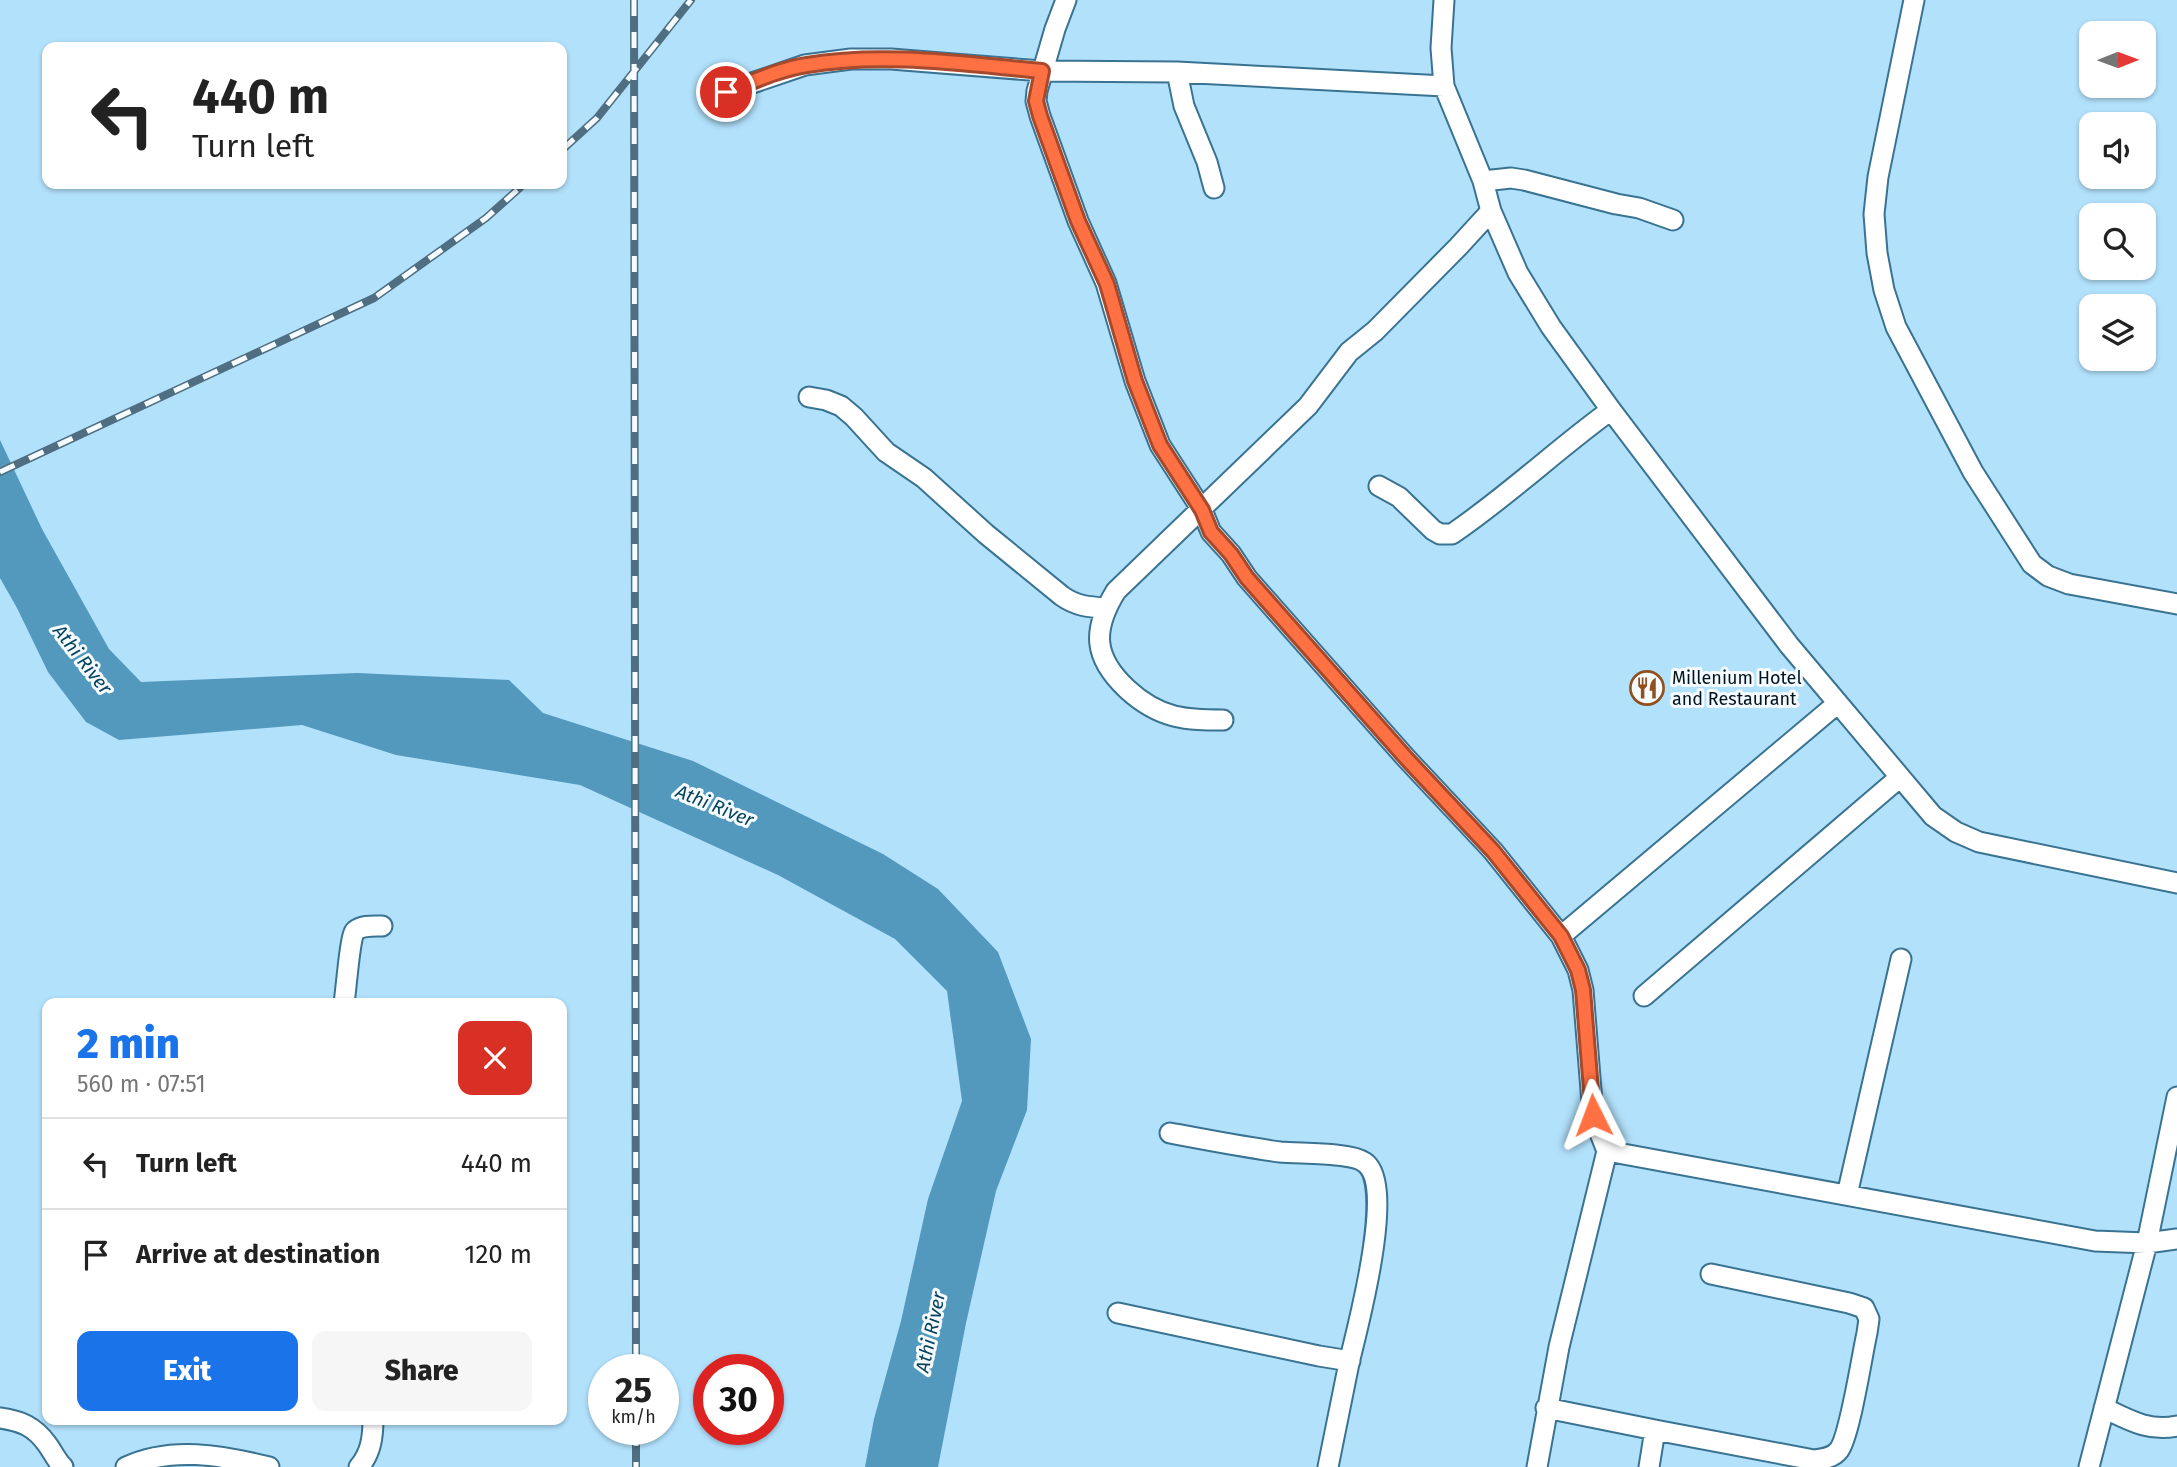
<!DOCTYPE html>
<html lang="en">
<head>
<meta charset="utf-8">
<style>
  body { margin:0; font-family:"Fira Sans",sans-serif; background:#f6f6f6; color:#222; height:100vh; display:flex; flex-direction:column; font-size:26px; white-space:nowrap }
  * { box-sizing:border-box; margin:0 }
  p { font-size:23px; color:#767676 }
  .icon { flex:none; width:38px; height:38px; fill:none; stroke:currentColor; stroke-width:2; stroke-linecap:round; stroke-linejoin:round }
  .map { position:relative; flex:1; overflow:hidden }
  .side { position:absolute; left:42px; top:998px; width:525px; height:427px; display:flex; flex-direction:column; background:#fff; border-radius:14px; box-shadow:0 2px 5px #0004 }
  .side>* { flex:none }
  .banner { position:absolute; left:42px; top:42px; width:525px; height:147px; border-radius:14px; box-shadow:0 2px 5px #0004; background:#fff; color:#222; overflow:hidden }
  .needle { width:46px; rotate:89deg }
  .controls { position:absolute; left:2079px; top:21px; display:grid; gap:14px }
  .controls a { display:grid; place-items:center; width:77px; height:77px; border-radius:14px; background:#fff; box-shadow:0 2px 5px #0004; font-size:35px }
  .speed { position:absolute; left:588px; top:1354px; display:flex; gap:14px; font-size:35px; font-weight:700; text-align:center }
  .speed>* { display:grid; place-content:center; width:91px; height:91px; border-radius:50%; background:#fff; box-shadow:0 2px 5px #0004; line-height:1 }
  .speed small { font-size:18px; font-weight:400 }
  .speed .limit { border:10px solid #d22; background:#fff; color:#111 }
  .pin { position:absolute; display:grid; place-items:center; width:60px; height:60px; color:#fff; margin:-30px; border:4px solid #fff; border-radius:50%; box-shadow:0 2px 7px #0007 }
  .me { position:absolute; width:77px; margin:-38px; rotate:357deg; stroke-linejoin:round; filter:drop-shadow(0 0 5px #0008) }
  .turn { display:flex; align-items:center; gap:24px; height:147px; padding:0 35px; font-size:32px }
  .turn .icon { width:91px; height:91px; stroke-width:2.5 }
  .turn b { display:block; font-size:49px; line-height:60px }
  .round { display:grid; place-items:center; flex:none; width:74px; height:74px; border-radius:14px; background:#f6f6f6 }
  .summary { display:flex; align-items:center; justify-content:space-between; height:119px; padding:0 35px }
  h1 { font-size:42px; font-weight:800; line-height:52px; color:#1a73e8 }
  .cta { display:flex; gap:14px; margin-top:auto; padding:14px 35px }
  .cta a { flex:1; height:80px; border-radius:14px; background:#1a73e8; color:#fff; font-size:28px; font-weight:800; line-height:80px; text-align:center }
  .cta a+a { background:#f6f6f6; color:#222 }
  ul { padding:0; list-style:none }
  li { display:flex; align-items:center; gap:21px; height:91px; padding:0 35px; border-top:2px solid #e0e0e0 }
  li div { flex:1 }
  li b { display:block; font-size:26px }
  li em { font-style:normal }
  .map>svg:first-child { display:block }
  .water { fill:#5398bd }
  .lines { fill:none; stroke-linecap:round; stroke-linejoin:round }
  .minor-casing { stroke:#397391; stroke-width:23 }
  .minor { stroke:#fff; stroke-width:19 }
  .rail-casing { stroke:#4f6e81; stroke-width:8 }
  .rail { stroke:#f5fbfe; stroke-width:5; stroke-dasharray:16; stroke-linecap:butt }
  .route-casing { stroke:#a6492c; stroke-width:18 }
  .route { stroke:#ff7043; stroke-width:12 }
  .labels { text-anchor:middle; stroke-width:6; stroke-linejoin:round; paint-order:stroke }
  .poi-label { font-size:18px; fill:#00131f; stroke:#f5fbfe; text-anchor:start }
  .water-label { font-size:19px; font-style:italic; fill:#06435d; stroke:#f5fbfe }
</style>
</head>
<body>
<div class="map">
<svg width="2177" height="1467" viewBox="0 0 2177 1467">
  <rect width="100%" height="100%" fill="#b2e1fc"/>
  <path class="water" d="M0,440L42,529L109,649L141,682L357,673L509,680L543,713L693,761L883,854L938,889L998,952L1031,1039L1027,1110L996,1191L966,1323L938,1467H865L874,1419L901,1321L928,1199L962,1101L947,991L895,939L778,875L580,785L396,755L302,725L119,740L86,722L48,672L17,608L0,578Z"/>
  <g class="lines">
    <g class="minor-casing">
      <path id="minor" d="M1066,0L1055,29L1037,91L1036,101L1040,116L1078,221L1106,283L1135,381L1160,445L1202,510L1211,532L1231,554L1247,578L1406,758L1493,851L1561,936L1578,970L1583,990L1593,1115L1607,1151L1559,1347L1537,1467
        M1444,0L1441,48L1444,86L1483,181L1491,211L1518,273L1551,327L1611,410L1789,645L1933,816L1956,832L1979,842L2177,883
        M1914,0L1878,177L1874,214L1877,253L1884,290L1896,327L1973,472L2032,564L2048,576L2069,584L2177,604
        M1177,72L1184,106L1207,162L1214,188
        M726,92L805,65L851,59H891L1042,71L1177,72L1444,86
        M1483,181L1511,178L1524,180L1616,204L1639,208L1673,220
        M809,397L826,400L841,406L854,417L886,452L924,478L986,534L1062,596C1076,606 1088,607 1106,608
        M1379,486L1399,497L1433,530L1440,534H1452C1508,496 1557,449 1611,410
        M1223,720C1206,720 1190,720 1174,716C1155,711 1141,702 1127,689C1093,657 1092,630 1116,591L1308,406L1349,352L1375,331L1458,247L1491,211
        M1561,936L1838,703
        M1644,996L1899,778
        M344,1003C346,992 350,935 355,931C362,925 373,926 382,926
        M1170,1133C1207,1140 1243,1147 1280,1152C1300,1154 1350,1152 1364,1162C1397,1183 1357,1329 1349,1363C1342,1397 1335,1432 1328,1467
        M1607,1151L2095,1241L2147,1243L2177,1239
        M1847,1195L1901,959
        M1118,1313L1319,1356L1350,1361
        M1546,1408L1655,1430
        M2104,1408C2129,1420 2149,1432 2177,1426
        M0,1418C21,1421 34,1426 47,1444C53,1452 56,1460 63,1467
        M126,1467C171,1446 221,1455 269,1467
        M359,1467C371,1453 373,1437 373,1419
        M1649,1467L1655,1430L1814,1460C1823,1459 1833,1458 1839,1450C1850,1435 1862,1355 1867,1333L1869,1319L1864,1308L1849,1303L1711,1274
        M2089,1467L2147,1243L2177,1097"/>
    </g>
    <use href="#minor" class="minor"/>
    <g class="rail-casing">
      <path id="rail" d="M634,0L636,1370
        M562,150L597,118L691,0
        M0,472L374,298L486,218L524,184
        M636,1430V1467"/>
    </g>
    <use href="#rail" class="rail"/>
  </g>
  <g class="lines">
    <g class="route-casing">
      <path id="route" d="M726,92C752,82 780,69 807,65C885,52 964,64 1042,71L1036,101L1040,116L1078,221L1107,284L1135,381L1160,445L1202,510L1211,532L1231,554L1247,578L1406,758L1493,851L1561,936L1578,970L1583,990L1593,1115"/>
    </g>
    <use href="#route" class="route"/>
  </g>
  <defs>
    <g id="restaurant-ring" transform="scale(1.75)"><circle r="9.5" fill="#f5fbfe" stroke="#914f1d" stroke-width="1.5"/><path d="M-5-6h1v4h1v-4h1v4h1v-4h1v5L-1.5 .5V6h-2V.5L-5-1ZM5-6V6H3V1.5H1.5Q1.5-4 5-6Z" fill="#914f1d"/></g>
  </defs>
  <g fill-rule="evenodd">
    <use href="#restaurant-ring" x="1647" y="688"/>
  </g>
  <g class="labels">
    <g class="poi-label">
      <text x="1672" y="684">Millenium Hotel<tspan x="1672" dy="21">and Restaurant</tspan></text>
    </g>
    <g class="water-label">
      <text transform="translate(83 659) rotate(52)" y="7">Athi River</text>
      <text transform="translate(715 805) rotate(22)" y="7">Athi River</text>
      <text transform="translate(930 1332) rotate(-78)" y="7">Athi River</text>
    </g>
  </g>
</svg>
<div class="controls">
<a><svg class="needle" viewBox="-14 -14 28 28"><path d="M0-13l5 13h-10z" fill="#e53935"/><path d="M0 13l5-13h-10z" fill="#767676"/></svg></a>
<a><svg class="icon" aria-label="sound" viewBox="0 0 24 24"><path d="M4 9h4l5-4v14l-5-4H4zM17 9q2 3 0 6"/></svg></a>
<a><svg class="icon" aria-label="search" viewBox="0 0 24 24"><circle cx="10" cy="10" r="6"/><path d="M15 15l6 6"/></svg></a>
<a><svg class="icon" aria-label="layers" viewBox="0 0 24 24"><path d="M12 4l9 5-9 5-9-5zM3 14l9 5 9-5"/></svg></a>
</div>
<div class="speed"><div>25<small>km/h</small></div><div class="limit">30</div></div>
<div class="pin" style="left:726px;top:92px;background:#d93025"><svg class="icon" aria-label="arrive" viewBox="0 0 24 24"><path d="M6 21V4h12l-3 4 3 4H6"/></svg></div>
<svg class="me" style="left:1593px;top:1115px" viewBox="-20 -20 40 40"><path d="M0-17L14 15 0 8-14 15z" fill="#ff7043" stroke="#fff" stroke-width="4"/></svg>
<div class="banner">
<div class="turn"><svg class="icon" aria-label="left" viewBox="0 0 24 24"><path d="M17 20v-9H6M10 6l-5 5 5 5"/></svg><div><b>440 m</b>Turn left</div></div>
</div>
<section class="side">
<div class="summary"><div><h1>2 min</h1><p>560 m · 07:51</p></div><a class="round" style="background:#d93025;color:#fff"><svg class="icon" aria-label="close" viewBox="0 0 24 24"><path d="M6 6l12 12M18 6L6 18"/></svg></a></div>
<ul>
<li><svg class="icon" aria-label="left" viewBox="0 0 24 24"><path d="M17 20v-9H6M10 6l-5 5 5 5"/></svg><div><b>Turn left</b></div><em>440 m</em></li>
<li><svg class="icon" aria-label="arrive" viewBox="0 0 24 24"><path d="M6 21V4h12l-3 4 3 4H6"/></svg><div><b>Arrive at destination</b></div><em>120 m</em></li>
</ul>
<div class="cta"><a>Exit</a><a>Share</a></div>
</section>
</div>
</body>
</html>
